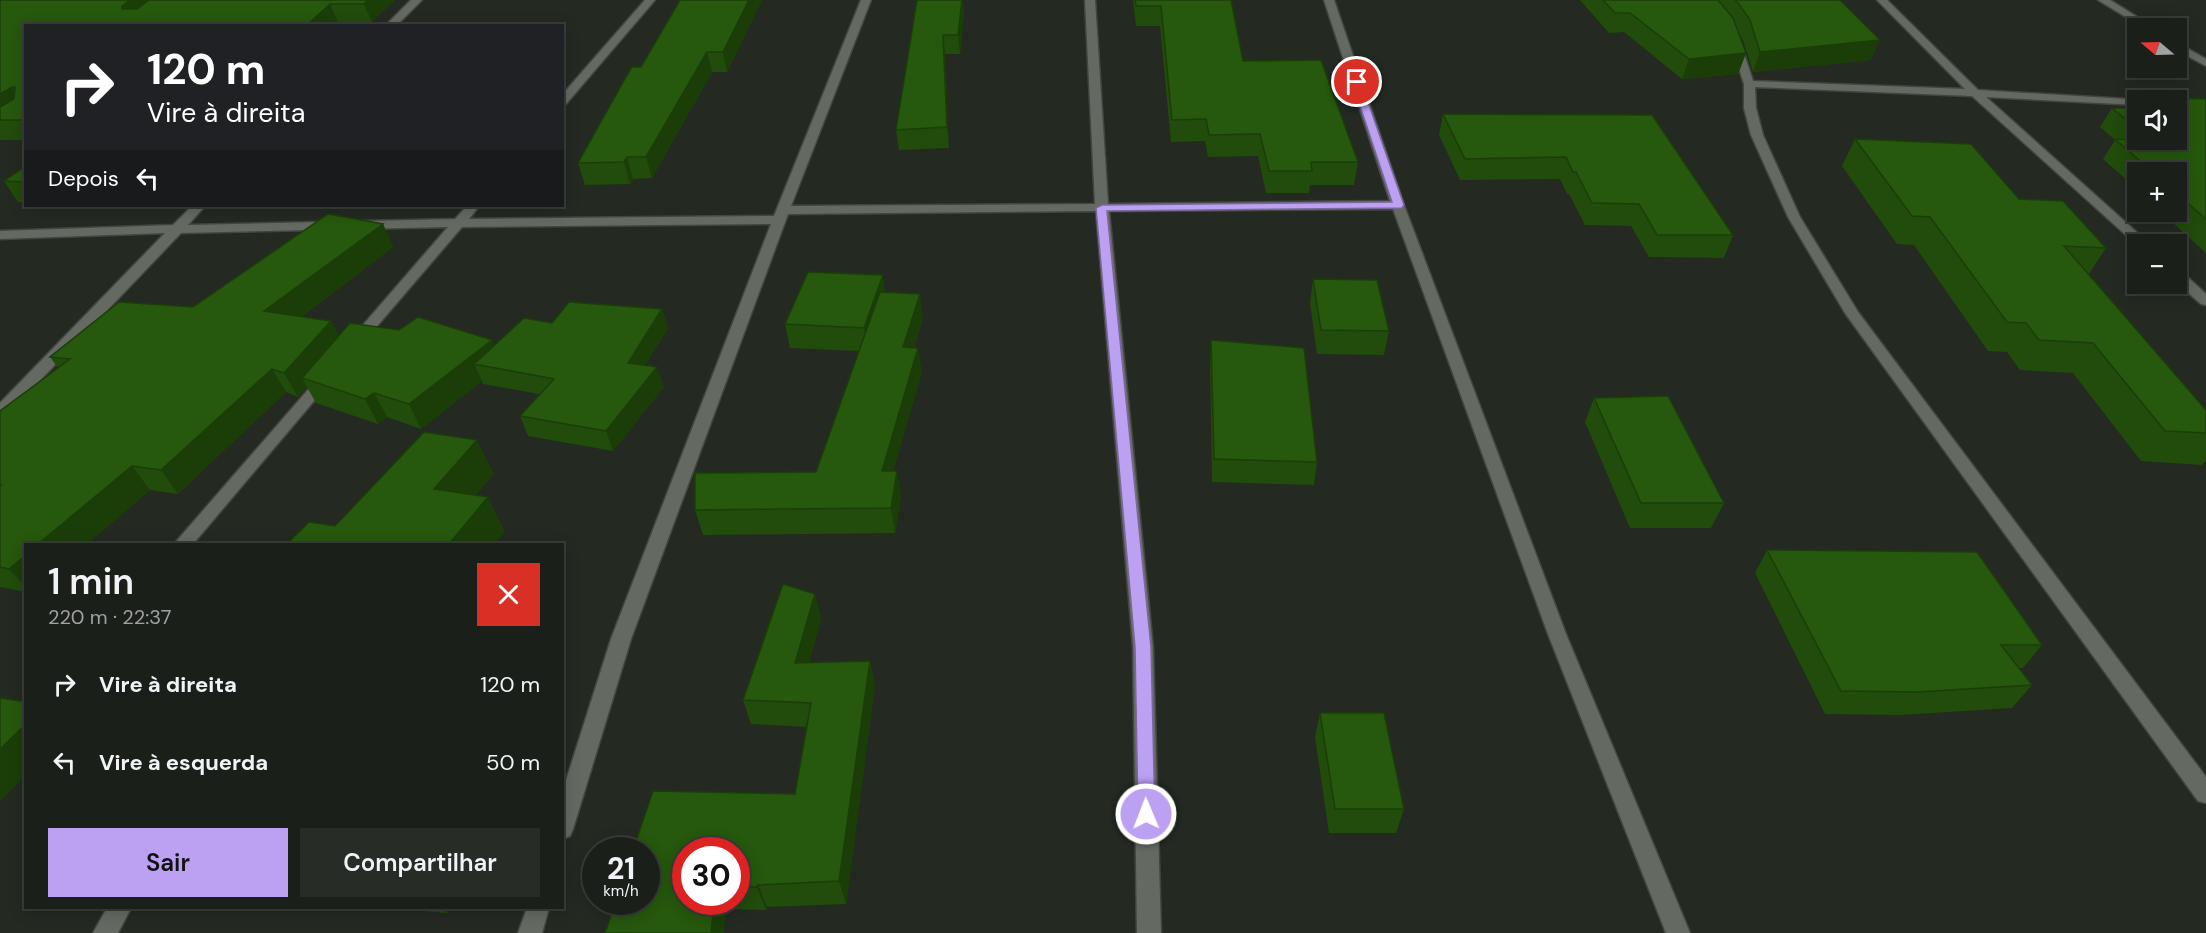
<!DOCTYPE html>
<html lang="pt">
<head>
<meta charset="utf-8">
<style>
  body { margin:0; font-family:"DM Sans",sans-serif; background:#282c27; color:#f1f3f6; height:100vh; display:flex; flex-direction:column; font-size:22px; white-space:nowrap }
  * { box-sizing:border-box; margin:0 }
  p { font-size:20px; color:#a0a2a2 }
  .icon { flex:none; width:33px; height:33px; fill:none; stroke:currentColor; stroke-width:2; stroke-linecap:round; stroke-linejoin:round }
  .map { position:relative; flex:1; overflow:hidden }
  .side { position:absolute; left:24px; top:543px; width:540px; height:366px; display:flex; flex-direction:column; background:#1b1f1a; border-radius:0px; box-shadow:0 3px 15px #0003,0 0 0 2px #393d39 }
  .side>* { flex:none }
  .guide { position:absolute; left:24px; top:24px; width:540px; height:183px; border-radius:0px; box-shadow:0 3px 15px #0003,0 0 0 2px #393d39; background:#202124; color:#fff; overflow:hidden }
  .needle { width:39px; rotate:289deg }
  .controls { position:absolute; left:2127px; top:18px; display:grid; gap:12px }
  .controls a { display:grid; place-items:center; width:60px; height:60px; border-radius:0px; background:#1b1f1a; box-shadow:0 3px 15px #0003,0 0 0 2px #393d39; font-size:30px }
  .speed { position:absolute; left:582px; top:837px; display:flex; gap:12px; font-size:30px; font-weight:700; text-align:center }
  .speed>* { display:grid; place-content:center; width:78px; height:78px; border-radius:50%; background:#1b1f1a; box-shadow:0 3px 15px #0003,0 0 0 2px #393d39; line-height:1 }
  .speed small { font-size:15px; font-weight:400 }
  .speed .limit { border:9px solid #d22; background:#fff; color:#111 }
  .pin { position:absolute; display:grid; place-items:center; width:51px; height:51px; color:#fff; margin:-26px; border:3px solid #fff; border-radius:50%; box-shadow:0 2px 6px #0007 }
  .me { position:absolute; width:66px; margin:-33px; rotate:359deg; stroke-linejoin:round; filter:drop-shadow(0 0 4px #0008) }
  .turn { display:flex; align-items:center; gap:21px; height:126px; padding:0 24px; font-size:27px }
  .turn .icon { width:78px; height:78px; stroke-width:2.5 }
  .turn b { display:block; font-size:42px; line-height:51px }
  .then { display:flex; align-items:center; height:57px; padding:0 24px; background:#0003; gap:12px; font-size:22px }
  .round { display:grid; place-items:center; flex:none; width:63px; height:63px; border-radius:0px; background:#282c27 }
  .headline { display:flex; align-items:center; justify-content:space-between; height:102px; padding:0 24px }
  h1 { font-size:36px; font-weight:600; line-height:45px }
  .action { display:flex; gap:12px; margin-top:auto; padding:12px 24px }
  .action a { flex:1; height:69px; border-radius:0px; background:#bca0f2; color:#111; font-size:24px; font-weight:600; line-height:69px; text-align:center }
  .action a+a { background:#282c27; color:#f1f3f6 }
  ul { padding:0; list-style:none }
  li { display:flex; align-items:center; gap:18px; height:78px; padding:0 24px }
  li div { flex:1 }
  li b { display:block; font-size:22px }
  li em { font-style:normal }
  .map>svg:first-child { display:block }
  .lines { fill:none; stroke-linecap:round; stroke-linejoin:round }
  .minor-casing { stroke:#424640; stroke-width:3 }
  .minor { fill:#646a62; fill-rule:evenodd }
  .wall { fill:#214c0b; fill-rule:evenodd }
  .shaded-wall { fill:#1b3e09 }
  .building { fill:#26580d; stroke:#1b3e09; stroke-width:1.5 }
  .route { fill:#bca0f2; stroke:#7a689d; stroke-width:1.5 }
</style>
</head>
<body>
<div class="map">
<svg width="2206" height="933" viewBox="0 0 2206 933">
  <rect width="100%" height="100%" fill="#242922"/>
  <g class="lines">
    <g class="minor-casing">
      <path id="minor" d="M411,0H422L396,26H385Z
        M645,0H655L566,104L562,105V95Z
        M861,0H871L791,206L1095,204L1085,0H1095L1108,204L1390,201L1324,0H1334L1404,205L1566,634L1690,933H1666L1548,634L1393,209L1109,211L1153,647L1161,933H1137L1133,647L1096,211L788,214L631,639L573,829L570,836L562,839V793L611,639L771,224L462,227L360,346L355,347L348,343L350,340L448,227L181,233L6,416L0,417V403L165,233L0,239V231L173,225L192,206H205L188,225L455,219L467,206H479L469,219L774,216Z
        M1877,0H1887L1978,90L2143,100H2138V105L1986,97L2150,244L2138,246L1972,96L1755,87L1756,108L1763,135L1800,217L1858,312L2206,777V803L2198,801L1845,313L1788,217L1751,135L1744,108V84L1730,41L1735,38L1740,41L1753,81L1965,89Z
        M2098,0H2110L2155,28H2144Z
        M2176,42L2206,59V66L2176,50Z
        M2176,270L2181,271L2206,294V305L2201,304L2176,282Z
        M325,374L330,376L333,379L330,382L193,544H174L320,376Z
        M107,908H131L118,933H93Z
        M527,908H549L542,933H518Z"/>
    </g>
    <use href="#minor" class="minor"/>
  </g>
  <path class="wall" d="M0,0H395L372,22L26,26V140H0Z
    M762,0L727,72H712L652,178L633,179L630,184L585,185L578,163L641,67Z
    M917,0L964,13L960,54H945L949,148L899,150L896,130Z
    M1133,0H1231L1243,61L1358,162L1354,185H1310L1309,193H1266L1258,156L1208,157L1205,141L1171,142L1160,26H1136Z
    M1580,0H1840L1871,60L1753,72L1743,40L1739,35L1746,53L1738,74L1682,79L1624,32L1609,33Z
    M2164,98L2206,99V253L2161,212H2176V172H2138V190L2103,159L2115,140L2100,127L2112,108H2138V140H2176V100H2162Z
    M1443,114L1652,115L1733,235L1724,258L1649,257L1631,226L1585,225L1569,194H1567L1560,179L1460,180L1439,135Z
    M1855,139L2019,199L2106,248L2089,274L2206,410V460L2202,465L2141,461L2073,373L2020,370L2007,352L1988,351L1914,245L1897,244L1842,166Z
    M26,166V202H18L4,181Z
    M383,224L393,247L301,317L331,321L339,336L494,345L552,323L662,309L668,329L645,365L664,387L613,451L528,436L520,416L539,394L483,384L482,381L421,429L387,417L378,424L316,403L307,387L298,397L286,392L178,494L150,490L87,544H26V592L0,587V411L58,368L50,357L193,307Z
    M1313,279L1389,331L1384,355L1317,354L1310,303Z
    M885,293L923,318L914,348L922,372L893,471H897L901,496L895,533L703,535L695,510L816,472L859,351L790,348L785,324Z
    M1211,340L1317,462L1314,485L1212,482L1210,363Z
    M1594,398L1724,503L1711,528H1630L1585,422Z
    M1767,550L2042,645L2023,668H2019L2032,685L2012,708L1900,715L1825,714L1755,573Z
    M815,594L821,619L809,662L870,661L875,685L846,904L767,907L766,910L726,909L605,933L795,794L807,727L751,724L743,700ZM736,850V902H686Z
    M1320,713L1404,809L1396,833H1329L1315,737Z
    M389,908H450L447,913Z"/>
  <path class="shaded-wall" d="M130,0H163L133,24L122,9V6Z
    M368,0H395L372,22L364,4Z
    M749,0H762L727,72L723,52Z
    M962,0H963L964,13L960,54L958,35Z
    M330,4L338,22L334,26H306Z
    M943,35L945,54L949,148L947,127Z
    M1880,40L1871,60L1753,72L1760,52Z
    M707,52L712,72L652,178L646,157Z
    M1746,53L1738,74L1682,79L1689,59Z
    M12,87L25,106L0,120V94Z
    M627,157L633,179L630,184L624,162Z
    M383,224L393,247L278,334L264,311Z
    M883,275L886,299L868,352L864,328Z
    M920,294L923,318L906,372L903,347Z
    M662,309L668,329L634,382L628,363Z
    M331,321L344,344L302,378L307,387L298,397L284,373Z
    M492,340L503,365L474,364L482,381L421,429L409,404Z
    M918,348L922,372L886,496L882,471Z
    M657,367L664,387L613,451L606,431Z
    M272,369L286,392L178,494L161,470Z
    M374,393L387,417L378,424L365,399Z
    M477,440L494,474L452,524L434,489Z
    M132,466L150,490L87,544H38Z
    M897,471L901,496L895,533L891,508Z
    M488,497L505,532L495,544H449Z
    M26,555V587L9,569Z
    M815,594L821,619L802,687L795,663Z
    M870,661L875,685L846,904L839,881Z
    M26,724V775L0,801V749Z
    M758,885L767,907L766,910L757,887Z
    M714,902H723L726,909L724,933H711Z
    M442,908H450L447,913Z"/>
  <path class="building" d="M0,0H130L122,6V9H137L149,0H368L364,4H330L306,26H26V120H0V107L14,99L15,87H12L0,94Z
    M680,0H749L723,52H707L646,157H627L624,162L578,163L626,77L632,67H641Z
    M917,0H962L958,35H943L947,127L896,130Z
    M1135,0H1231L1243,61L1321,60L1358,162H1311L1312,171H1269L1260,134L1209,135L1206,119L1172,120L1161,6H1136Z
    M1603,0H1718L1733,18L1746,53L1689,59L1630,13H1615Z
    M1735,0H1840L1880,40L1760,52L1750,20L1738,3Z
    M2164,98L2206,99V219L2176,193V172H2153L2115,139L2151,141L2150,140H2176V100H2166Z
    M2112,108H2138V129Z
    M1443,114L1652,115L1733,235H1657L1639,204L1592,203L1576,172H1573L1566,157L1465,159Z
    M1855,139L1971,144L2019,199L2063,201L2106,248L2064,246L2206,410V433L2165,431L2093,343L2039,340L2026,323L2007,322L1930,217L1912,216Z
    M26,166V182L4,181Z
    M328,214L383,224L264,311L331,321L284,373L272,369L161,470L132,466L38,544H26V555L9,569L0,567V486L1,485H0V411L70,359L50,357L119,302L193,307Z
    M808,272L883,275L864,328L785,324Z
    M1313,279L1377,280L1389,331L1321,330Z
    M880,292L920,294L903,347L918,348L882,471H897L891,508L695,510V473L816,472Z
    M569,302L662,309L628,363L657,367L606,431L520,416L554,379L474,364L524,318L552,323Z
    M418,317L492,340L409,404L374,393L365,399L302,378L350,323L399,330Z
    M1211,340L1304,348L1317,462L1214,459Z
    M1668,396L1724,503H1641L1594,398Z
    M424,432L477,440L434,489L488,497L449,544H287L309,522L335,526Z
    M1767,550L1977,552L2042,645H2001L2032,685L1917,692L1841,691Z
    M783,584L815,594L795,663L870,661L839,881L758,885L757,887H736V850H686V902H714L711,933H605L616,902H646V850H633L653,791L795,794L811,703L743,700Z
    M0,698L26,702V724L0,749Z
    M1320,713H1384L1404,809H1335Z"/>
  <path class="route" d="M1354,80L1361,82L1404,205L1402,208L1107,211L1151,647L1155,814L1153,819L1146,822L1140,819L1138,814L1135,647L1096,208L1102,205L1392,202L1352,82Z"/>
</svg>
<div class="controls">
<a><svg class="needle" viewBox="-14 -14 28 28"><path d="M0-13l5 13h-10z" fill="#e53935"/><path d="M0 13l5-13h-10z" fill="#a0a2a2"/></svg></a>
<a><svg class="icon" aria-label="sound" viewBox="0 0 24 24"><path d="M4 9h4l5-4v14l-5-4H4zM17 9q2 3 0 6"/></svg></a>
<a>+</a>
<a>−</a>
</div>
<div class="speed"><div>21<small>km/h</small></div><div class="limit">30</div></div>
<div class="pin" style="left:1357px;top:82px;background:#d93025"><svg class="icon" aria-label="arrive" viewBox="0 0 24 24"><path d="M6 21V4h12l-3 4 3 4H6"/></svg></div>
<svg class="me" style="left:1146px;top:814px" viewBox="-20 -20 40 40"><circle r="17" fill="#bca0f2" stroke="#fff" stroke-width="3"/><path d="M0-11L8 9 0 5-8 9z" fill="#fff"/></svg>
<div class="guide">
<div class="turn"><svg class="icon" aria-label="right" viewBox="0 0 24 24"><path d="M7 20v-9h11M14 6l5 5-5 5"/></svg><div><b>120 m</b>Vire à direita</div></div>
<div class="then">Depois<svg class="icon" aria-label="left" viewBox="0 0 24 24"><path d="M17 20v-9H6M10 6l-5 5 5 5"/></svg></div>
</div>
<section class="side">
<div class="headline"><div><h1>1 min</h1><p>220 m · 22:37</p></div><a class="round" style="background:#d93025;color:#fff"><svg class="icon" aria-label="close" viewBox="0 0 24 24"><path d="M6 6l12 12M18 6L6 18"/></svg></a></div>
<ul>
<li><svg class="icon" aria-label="right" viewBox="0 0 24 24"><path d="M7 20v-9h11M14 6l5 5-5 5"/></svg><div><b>Vire à direita</b></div><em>120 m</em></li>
<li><svg class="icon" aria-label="left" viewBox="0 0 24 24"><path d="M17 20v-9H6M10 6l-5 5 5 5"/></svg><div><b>Vire à esquerda</b></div><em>50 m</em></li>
</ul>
<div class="action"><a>Sair</a><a>Compartilhar</a></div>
</section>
</div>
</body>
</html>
